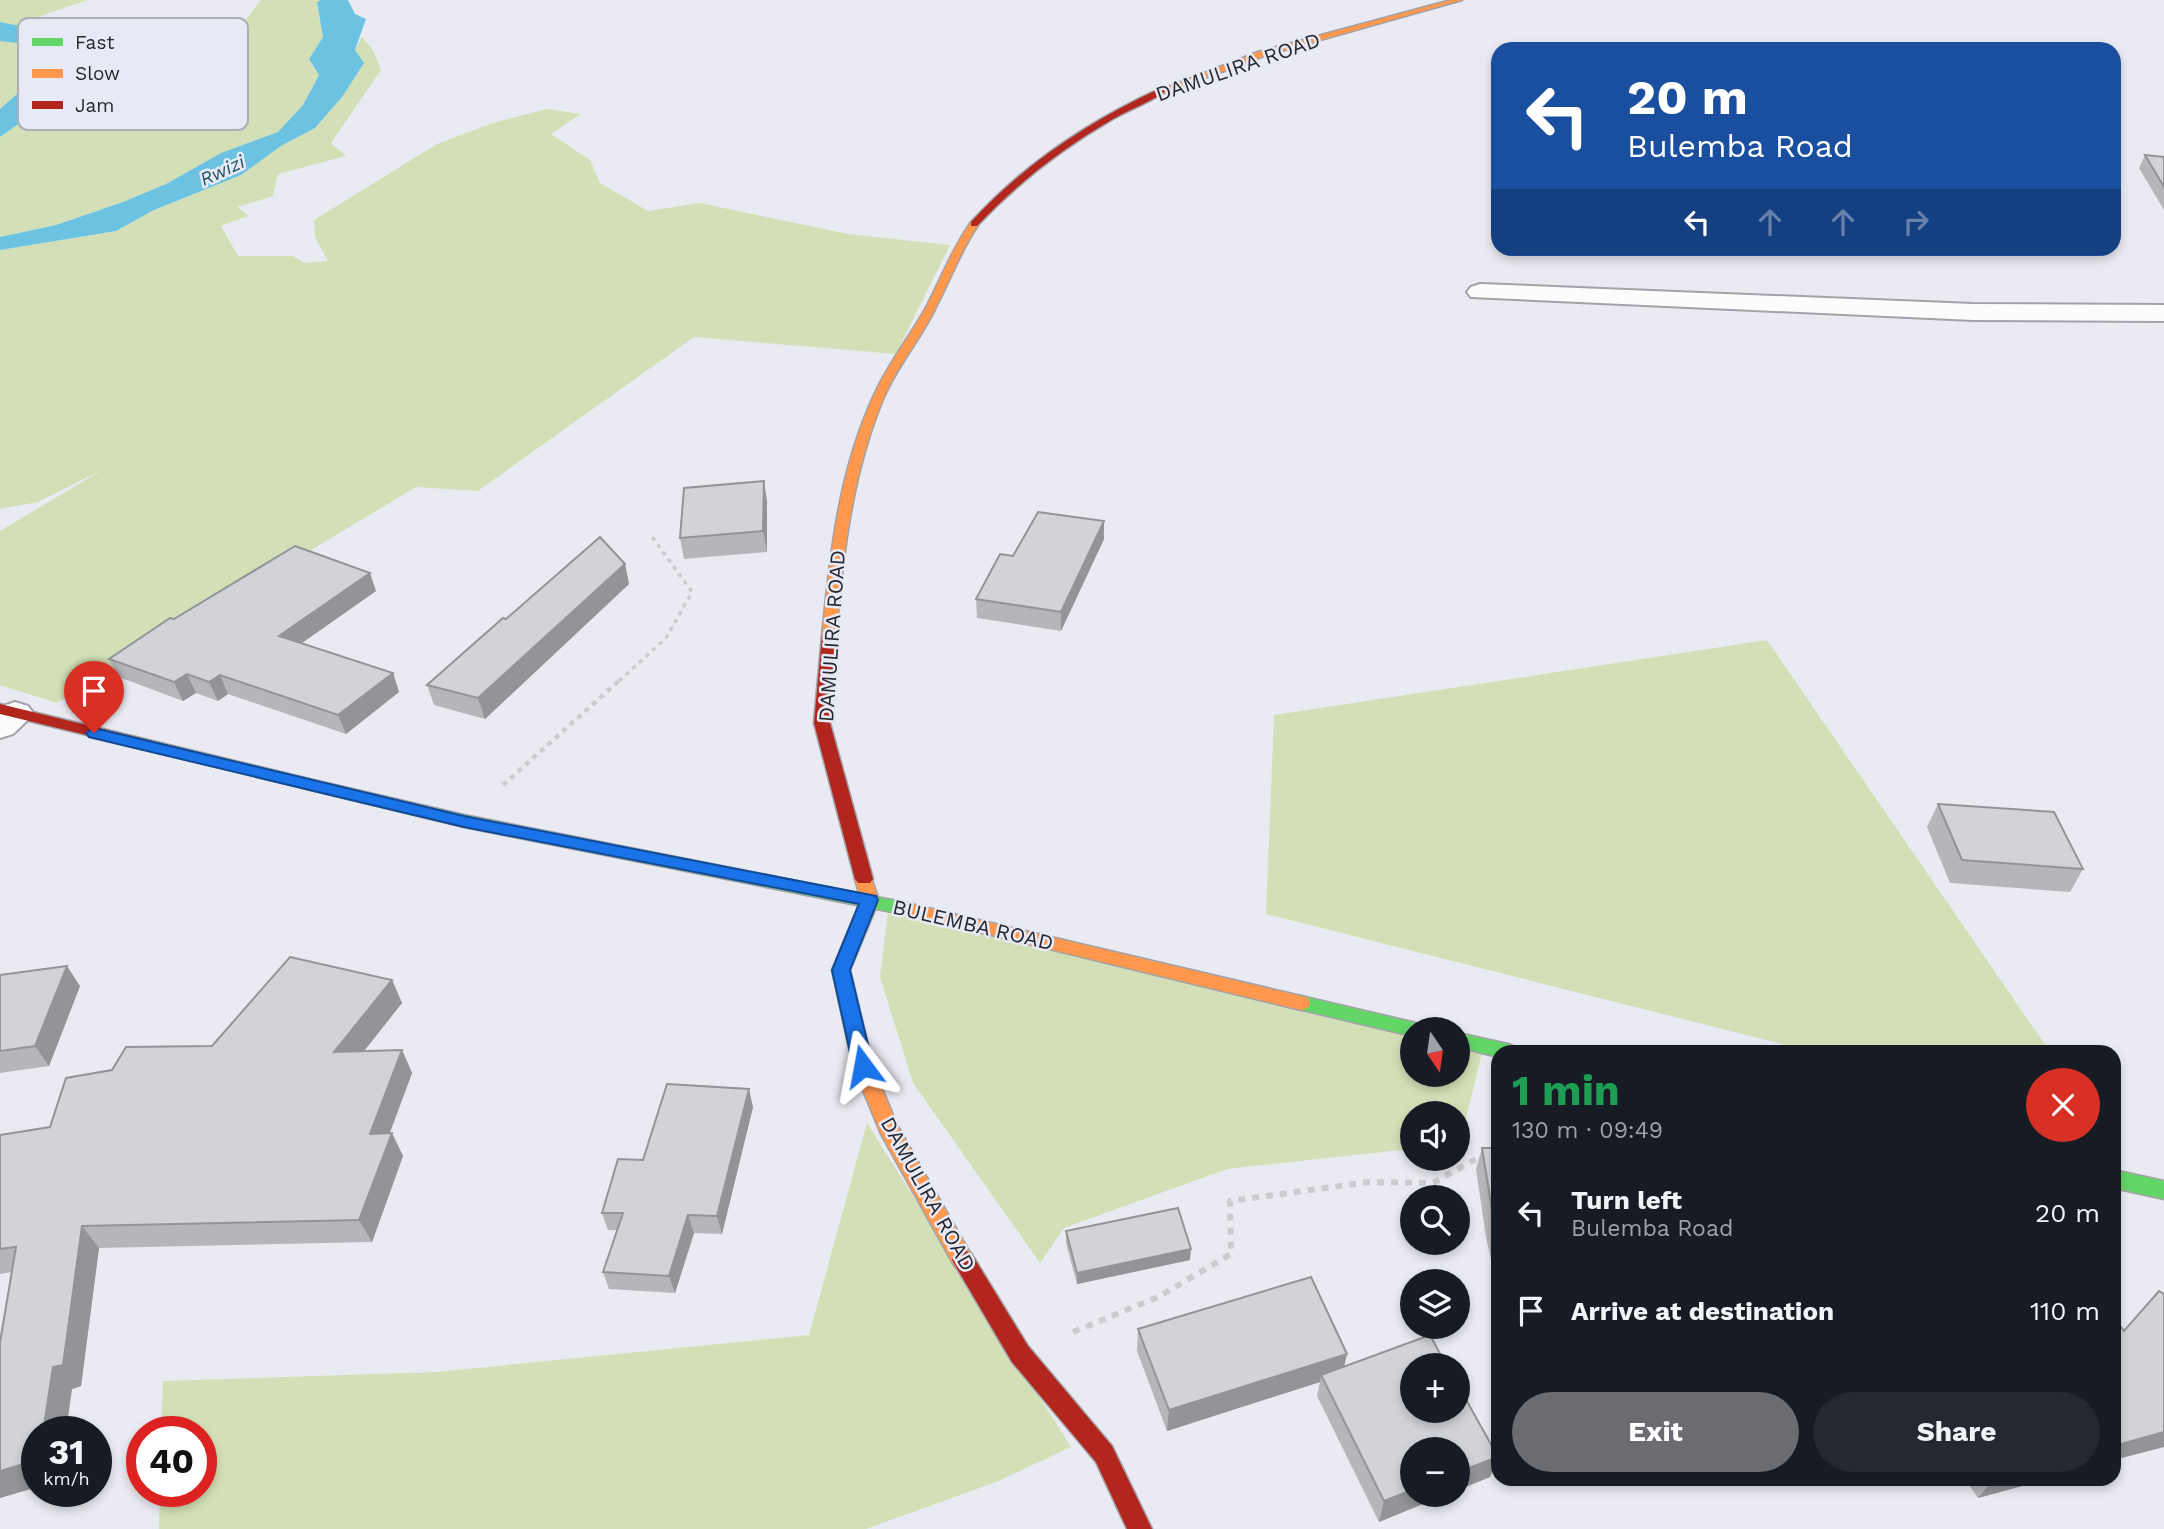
<!DOCTYPE html>
<html lang="en">
<head>
<meta charset="utf-8">
<style>
  body { margin:0; font-family:"Work Sans",sans-serif; background:#242831; color:#f1f3f6; height:100vh; display:flex; flex-direction:column; font-size:26px; white-space:nowrap }
  * { box-sizing:border-box; margin:0 }
  p { font-size:23px; color:#9ea1a6 }
  .icon { flex:none; width:38px; height:38px; fill:none; stroke:currentColor; stroke-width:2; stroke-linecap:round; stroke-linejoin:round }
  .map { position:relative; flex:1; overflow:hidden }
  .sheet { position:absolute; left:1491px; top:1045px; width:630px; height:441px; display:flex; flex-direction:column; background:#171b24; border-radius:21px; box-shadow:0 4px 10px #0003 }
  .sheet>* { flex:none }
  .top-card { position:absolute; left:1491px; top:42px; width:630px; height:214px; border-radius:21px; box-shadow:0 4px 10px #0003; background:#1a4fa0; color:#fff; overflow:hidden }
  .needle { width:46px; rotate:167deg }
  .controls { position:absolute; left:1400px; top:1017px; display:grid; gap:14px }
  .controls a { display:grid; place-items:center; width:70px; height:70px; border-radius:50%; background:#171b24; box-shadow:0 4px 10px #0003; font-size:35px }
  .speed { position:absolute; left:21px; top:1416px; display:flex; gap:14px; font-size:35px; font-weight:700; text-align:center }
  .speed>* { display:grid; place-content:center; width:91px; height:91px; border-radius:50%; background:#171b24; box-shadow:0 4px 10px #0003; line-height:1 }
  .speed small { font-size:18px; font-weight:400 }
  .speed .limit { border:10px solid #d22; background:#fff; color:#111 }
  .pin { position:absolute; display:grid; place-items:center; width:60px; height:60px; color:#fff; margin:-72px -30px; border-radius:50% 50% 50% 0; rotate:-45deg; box-shadow:0 0 7px #0007 }
  .pin .icon { rotate:45deg }
  .me { position:absolute; width:77px; margin:-38px; rotate:347deg; stroke-linejoin:round; filter:drop-shadow(0 0 5px #0008) }
  .turn { display:flex; align-items:center; gap:24px; height:147px; padding:0 21px; font-size:32px }
  .turn .icon { width:91px; height:91px; stroke-width:2.5 }
  .turn b { display:block; font-size:49px; line-height:60px }
  .lanes { display:flex; align-items:center; height:66px; padding:0 21px; background:#0003; justify-content:center; gap:35px; direction:ltr }
  .lanes .off { opacity:.35 }
  .round { display:grid; place-items:center; flex:none; width:74px; height:74px; border-radius:37px; background:#242831 }
  .overview { display:flex; align-items:center; justify-content:space-between; height:119px; padding:0 21px }
  h1 { font-size:42px; font-weight:700; line-height:52px; color:#1e9e55 }
  .action { display:flex; gap:14px; margin-top:auto; padding:14px 21px }
  .action a { flex:1; height:80px; border-radius:42px; background:#6b6c71; color:#fff; font-size:28px; font-weight:700; line-height:80px; text-align:center }
  .action a+a { background:#242831; color:#f1f3f6 }
  ul { padding:0; list-style:none }
  li { display:flex; align-items:center; gap:21px; height:98px; padding:0 21px }
  li div { flex:1 }
  li b { display:block; font-size:26px }
  li em { font-style:normal }
  .map>svg:first-child { display:block }
  .green { fill:#d3e0b7 }
  .water { fill:#6bc3e1 }
  .lines { fill:none; stroke-linecap:round; stroke-linejoin:round }
  .street-casing { stroke:#a2a3a8; stroke-width:4 }
  .fast-casing { stroke:#a2a3a8; stroke-width:3 }
  .slow-casing { stroke:#a2a3a8; stroke-width:3 }
  .jam-casing { stroke:#a2a3a8; stroke-width:3 }
  .path-far2 { stroke:#cccccf; stroke-width:3.5; stroke-dasharray:4.5 4.5; stroke-linecap:butt }
  .path-far1 { stroke:#cccccf; stroke-width:4.5; stroke-dasharray:5 5; stroke-linecap:butt }
  .path { stroke:#cccccf; stroke-width:6; stroke-dasharray:7 7; stroke-linecap:butt }
  .street { fill:#fcfcfd; fill-rule:evenodd }
  .fast { fill:#63d668; fill-rule:evenodd }
  .slow { fill:#ff974d; fill-rule:evenodd }
  .jam { fill:#b3261e; fill-rule:evenodd }
  .wall { fill:#b5b5ba }
  .shaded-wall { fill:#939497 }
  .building { fill:#d2d3d8; stroke:#939497; stroke-width:2 }
  .route { fill:#1a73e8; stroke:#114b97; stroke-width:2 }
  .labels { text-anchor:middle; stroke-width:5; stroke-linejoin:round; paint-order:stroke }
  .far-water-label { font-size:19px; font-style:italic; fill:#245567; stroke:#e7e9f5 }
  .street-label { font-size:21px; fill:#27272c; stroke:#e7e9f5 }
  .key { fill:#e7e9f5; stroke:#adafb9; stroke-width:2 }
  .key-label { font-size:19px; fill:#27272c }
</style>
</head>
<body>
<div class="map">
<svg width="2164" height="1529" viewBox="0 0 2164 1529">
  <rect width="100%" height="100%" fill="#eaebf2"/>
  <path class="green" d="M0,0H87L38,17L102,31L120,43L113,62L207,53L236,32L261,0H321L317,2L323,37L309,59L319,75L303,105L278,132L221,153L166,184L123,202L56,225L0,237V137L62,93L87,52L42,30L0,22Z
    M362,37L373,50L381,70L331,143L346,156L278,174L273,196L238,207L248,216L221,226L238,256H293L304,263L328,261L315,237L314,220L437,144L493,123L547,109L581,114L551,134L590,160L600,183L648,211L700,203L848,234L950,245L896,354L694,337L478,491L416,487L57,703L0,685V531L104,469L38,502L0,509V250L116,231L154,210L241,175L281,146L315,128L342,97L355,50Z
    M0,40L34,45L47,58L34,79L0,109Z
    M1767,640L2050,1052H1814L1266,914L1274,715Z
    M888,913L1412,1029V1074H1458V1035L1485,1041L1466,1118L1458,1123V1113H1412L1411,1149L1227,1169L1064,1228L1040,1263L913,1083L880,977Z
    M867,1123L1071,1447L996,1482L866,1529H159L160,1491H201V1432L161,1431L163,1381L436,1372L809,1335Z"/>
  <path class="water" d="M321,0H348L355,14L366,19L355,50L364,63L342,97L315,128L281,146L241,175L154,210L116,231L0,250V237L56,225L123,202L166,184L221,153L278,132L303,105L319,75L309,59L323,37L317,2Z
    M0,22L42,30L87,51L62,93L0,137V109L34,79L47,58L34,45L0,41Z"/>
  <g class="lines">
    <g class="street-casing">
      <path id="street" d="M1480,284L1973,304L2164,305V321L1973,320L1471,297L1467,292L1471,287Z
        M15,702L28,706L34,714L13,734L0,738V707Z"/>
    </g>
    <g class="fast-casing">
      <path id="fast" d="M309,779L464,815L907,903L913,905L916,909L913,913L907,915L464,827L303,788L301,784Z
        M1301,996L1412,1022L1419,1024L1421,1029H1412V1036L1294,1008L1292,1003L1294,998Z
        M1458,1033L1508,1044L1515,1047L1517,1052H1498V1057L1458,1047Z
        M2114,1170L2164,1181V1199L2114,1188Z"/>
    </g>
    <g class="slow-casing">
      <path id="slow" d="M1451,0H1462L1264,56L1165,93L1158,91L1258,52Z
        M971,222L979,224C960,251 950,281 935,309C920,340 898,365 884,397C852,473 843,554 836,636L834,639H824L822,636C830,554 839,469 875,393C888,364 908,339 924,311C940,282 951,250 971,222Z
        M864,873L870,875L879,900L850,970L873,1066L897,1125L974,1260L971,1267L963,1270L955,1267L881,1134L853,1066L832,970L861,900L855,879L858,875Z
        M907,903L1301,996L1308,998L1310,1003L1308,1008L1301,1010L901,913L898,909L901,905Z"/>
    </g>
    <g class="jam-casing">
      <path id="jam" d="M1159,89L1166,91C1151,102 1130,109 1113,119C1063,148 1017,183 977,226H971V222C1023,165 1089,121 1159,89Z
        M829,632L836,636L830,723L873,879L870,883H858L855,879L814,723L822,636Z
        M0,704L309,779L317,784L309,789L0,714Z
        M963,1250L971,1253L1028,1346L1112,1446L1152,1529H1127L1096,1462L1012,1362L952,1260L955,1253Z"/>
    </g>
    <path class="path-far2" d="M619,681L666,638L692,592L650,534"/>
    <path class="path-far1" d="M503,785L621,679"/>
    <path class="path" d="M1073,1332L1158,1297L1231,1254L1230,1201L1369,1182L1433,1183L1483,1155"/>
    <use href="#street" class="street"/>
    <use href="#fast" class="fast"/>
    <use href="#slow" class="slow"/>
    <use href="#jam" class="jam"/>
  </g>
  <path class="wall" d="M2145,155L2164,157V210L2139,168Z
    M764,481L767,502V552L684,559L680,538Z
    M1104,539L1061,631L977,618L976,599L1013,556Z
    M625,564L629,584L485,719L434,705L427,685L506,619Z
    M376,591L302,643L393,673L399,692L346,734L228,694L218,701L196,693L183,701L119,677L109,659L174,619Z
    M1938,804L2083,869L2070,892L1950,883L1927,827Z
    M0,975L80,986L49,1066L0,1073Z
    M392,980L402,1003L364,1051L402,1050L412,1073L390,1133L403,1156L372,1242L99,1248L81,1386L72,1389L37,1432V1487L0,1498V1342L12,1272L0,1274V1135L50,1127L112,1070L212,1046Z
    M753,1107L722,1234L694,1233L675,1293L609,1289L603,1272L618,1230H608L602,1213L643,1160Z
    M1482,1148H1498V1291L1486,1237L1476,1169Z
    M1066,1231L1190,1260L1077,1284L1066,1243Z
    M1311,1277L1347,1354L1344,1367L1430,1335L1446,1365H1412V1410H1458V1385L1498,1456L1490,1477L1458,1490V1449H1412V1494H1447L1379,1522L1317,1396L1320,1382L1167,1431L1137,1351L1138,1329Z
    M1965,1479H2048L1978,1498Z"/>
  <path class="shaded-wall" d="M764,481L767,502V552L763,531Z
    M1104,521V539L1061,631V612Z
    M625,564L629,584L485,719L478,698Z
    M370,573L376,591L286,654L279,636Z
    M393,673L399,692L346,734L338,715Z
    M187,674L196,693L183,701L174,682Z
    M220,675L228,694L218,701L209,682Z
    M67,966L80,986L49,1066L35,1046Z
    M392,980L402,1003L345,1075L334,1052Z
    M402,1050L412,1073L381,1156L370,1134Z
    M749,1089L753,1107L722,1234L717,1216Z
    M392,1133L403,1156L372,1242L359,1220Z
    M688,1215L694,1233L675,1293L669,1276Z
    M82,1226L99,1248L81,1386L72,1389L66,1432H43L53,1367Z
    M1191,1249L1190,1260L1077,1284V1273Z
    M1347,1354L1342,1375H1321L1320,1382L1167,1431L1169,1410Z
    M2164,1432V1447L2114,1460V1446Z
    M1498,1457L1490,1477L1458,1490V1472Z
    M37,1460V1487L0,1498V1471Z
    M1994,1479H2048L1978,1498Z
    M1412,1490V1494H1447L1379,1522L1384,1501Z"/>
  <path class="building" d="M2145,155L2164,157V187Z
    M764,481L763,531L680,538L684,488Z
    M1038,512L1104,521L1061,612L976,599L1000,554L1013,556Z
    M600,537L625,564L478,698L427,685L503,618L506,619Z
    M295,546L370,573L279,636L393,673L338,715L220,675L209,682L187,674L174,682L109,659L170,618L174,619Z
    M1938,804L2054,812L2083,869L1962,860Z
    M290,957L392,980L334,1052L402,1050L370,1134L392,1133L359,1220L82,1226L63,1365L53,1367L43,1432H37V1460L0,1471V1342L16,1247L0,1249V1135L50,1127L66,1078L112,1070L126,1047L212,1046Z
    M67,966L35,1046L0,1051V975Z
    M667,1084L749,1089L717,1216L688,1215L669,1276L603,1272L623,1213H602L618,1159L643,1160Z
    M1482,1148H1498V1240L1493,1216Z
    M1178,1208L1191,1249L1077,1273L1066,1231Z
    M1311,1277L1347,1354L1169,1410L1138,1329Z
    M2159,1291L2164,1294V1432L2114,1446V1317L2124,1331Z
    M1430,1335L1446,1365H1412V1410H1458V1385L1498,1457L1458,1472V1449H1412V1490L1384,1501L1321,1375Z"/>
  <path class="route" d="M94,728L464,816L876,896L878,900L850,970L873,1066L870,1072L863,1074L856,1072L853,1066L832,970L859,904L464,827L89,737L86,733Z"/>
  <g class="labels">
    <g class="far-water-label">
      <text transform="translate(222 170) rotate(-25)" y="7">Rwizi</text>
    </g>
    <g class="street-label">
      <text transform="translate(1238 67) rotate(-19)" y="7">DAMULIRA ROAD</text>
      <text transform="translate(832 636) rotate(-86)" y="7">DAMULIRA ROAD</text>
      <text transform="translate(973 925) rotate(13)" y="7">BULEMBA ROAD</text>
      <text transform="translate(928 1194) rotate(61)" y="7">DAMULIRA ROAD</text>
    </g>
  </g>
  <rect x="18" y="18" width="230" height="112" rx="10" class="key"/>
  <rect x="32" y="38" width="31" height="8" fill="#63d668"/>
  <rect x="32" y="69" width="31" height="9" fill="#ff974d"/>
  <rect x="32" y="101" width="31" height="8" fill="#b3261e"/>
  <g class="key-label">
    <text x="75" y="49">Fast</text>
    <text x="75" y="80">Slow</text>
    <text x="75" y="112">Jam</text>
  </g>
</svg>
<div class="controls">
<a><svg class="needle" viewBox="-14 -14 28 28"><path d="M0-13l5 13h-10z" fill="#e53935"/><path d="M0 13l5-13h-10z" fill="#9ea1a6"/></svg></a>
<a><svg class="icon" aria-label="sound" viewBox="0 0 24 24"><path d="M4 9h4l5-4v14l-5-4H4zM17 9q2 3 0 6"/></svg></a>
<a><svg class="icon" aria-label="search" viewBox="0 0 24 24"><circle cx="10" cy="10" r="6"/><path d="M15 15l6 6"/></svg></a>
<a><svg class="icon" aria-label="layers" viewBox="0 0 24 24"><path d="M12 4l9 5-9 5-9-5zM3 14l9 5 9-5"/></svg></a>
<a>+</a>
<a>−</a>
</div>
<div class="speed"><div>31<small>km/h</small></div><div class="limit">40</div></div>
<div class="pin" style="left:94px;top:733px;background:#d93025"><svg class="icon" aria-label="arrive" viewBox="0 0 24 24"><path d="M6 21V4h12l-3 4 3 4H6"/></svg></div>
<svg class="me" style="left:863px;top:1066px" viewBox="-20 -20 40 40"><path d="M0-17L14 15 0 8-14 15z" fill="#1a73e8" stroke="#fff" stroke-width="4"/></svg>
<div class="top-card">
<div class="turn"><svg class="icon" aria-label="left" viewBox="0 0 24 24"><path d="M17 20v-9H6M10 6l-5 5 5 5"/></svg><div><b>20 m</b>Bulemba Road</div></div>
<div class="lanes"><svg class="icon" aria-label="left" viewBox="0 0 24 24"><path d="M17 20v-9H6M10 6l-5 5 5 5"/></svg><svg class="icon off" aria-label="ahead" viewBox="0 0 24 24"><path d="M12 20V5M6 11l6-6 6 6"/></svg><svg class="icon off" aria-label="ahead" viewBox="0 0 24 24"><path d="M12 20V5M6 11l6-6 6 6"/></svg><svg class="icon off" aria-label="right" viewBox="0 0 24 24"><path d="M7 20v-9h11M14 6l5 5-5 5"/></svg></div>
</div>
<section class="sheet">
<div class="overview"><div><h1>1 min</h1><p>130 m · 09:49</p></div><a class="round" style="background:#d93025;color:#fff"><svg class="icon" aria-label="close" viewBox="0 0 24 24"><path d="M6 6l12 12M18 6L6 18"/></svg></a></div>
<ul>
<li><svg class="icon" aria-label="left" viewBox="0 0 24 24"><path d="M17 20v-9H6M10 6l-5 5 5 5"/></svg><div><b>Turn left</b><p>Bulemba Road</p></div><em>20 m</em></li>
<li><svg class="icon" aria-label="arrive" viewBox="0 0 24 24"><path d="M6 21V4h12l-3 4 3 4H6"/></svg><div><b>Arrive at destination</b></div><em>110 m</em></li>
</ul>
<div class="action"><a>Exit</a><a>Share</a></div>
</section>
</div>
</body>
</html>
